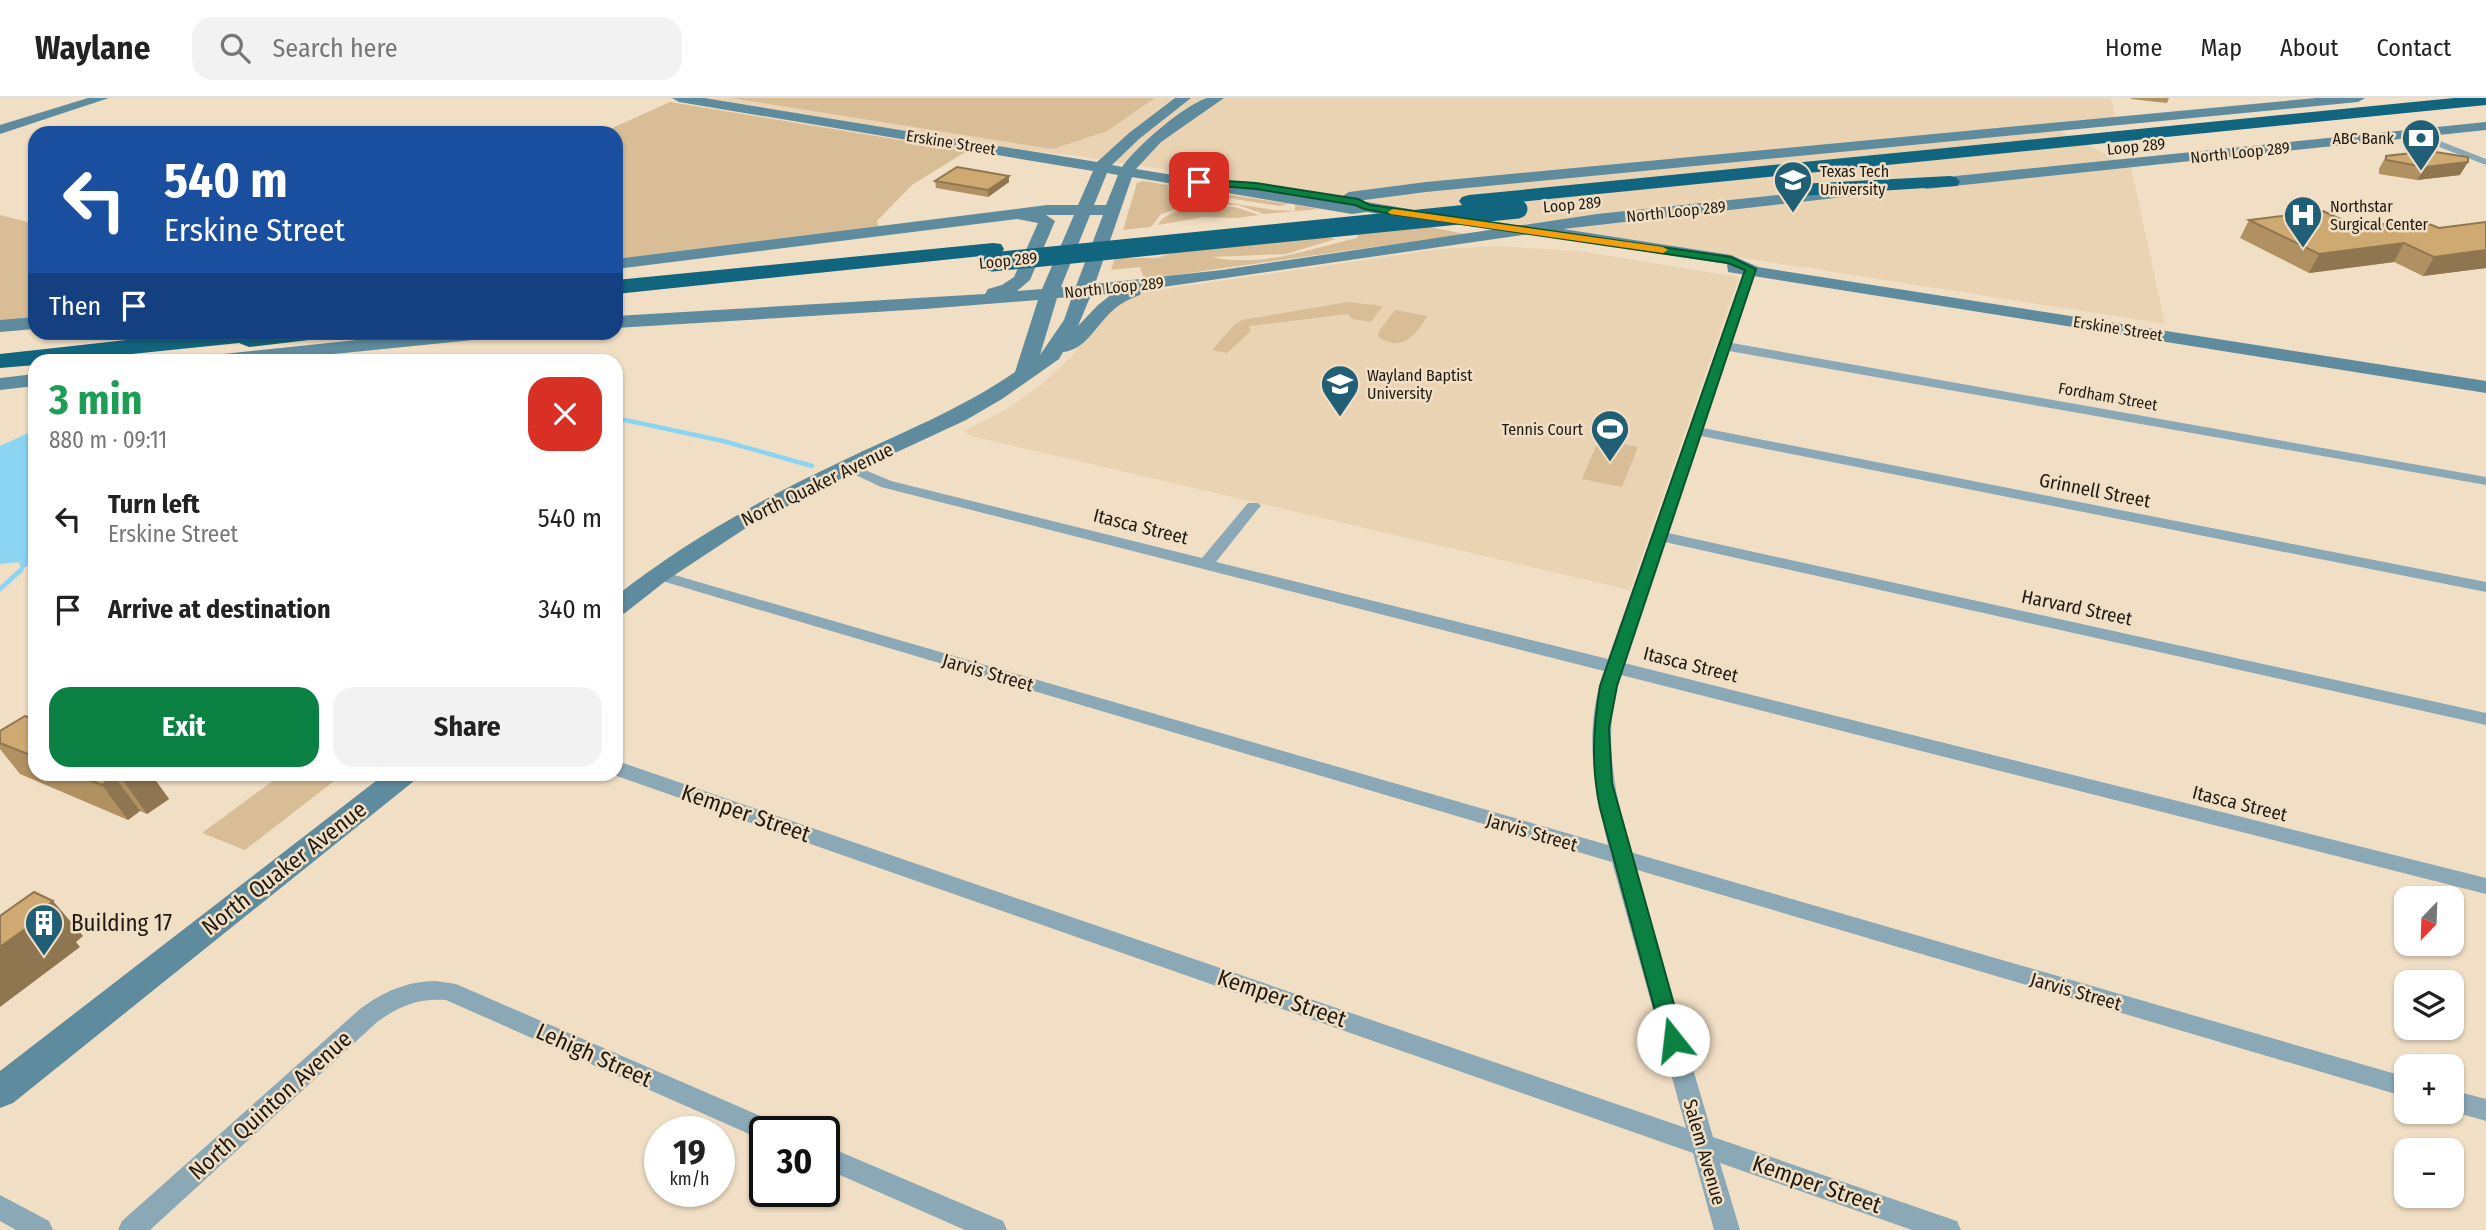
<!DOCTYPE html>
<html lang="en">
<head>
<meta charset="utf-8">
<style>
  body { margin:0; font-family:"Fira Sans Condensed",sans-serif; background:#f2f2f2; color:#222; height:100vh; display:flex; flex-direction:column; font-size:26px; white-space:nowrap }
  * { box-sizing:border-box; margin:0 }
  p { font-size:23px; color:#767676 }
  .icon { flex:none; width:38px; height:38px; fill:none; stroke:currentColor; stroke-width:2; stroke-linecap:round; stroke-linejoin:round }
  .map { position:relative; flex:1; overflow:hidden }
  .panel { position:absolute; left:28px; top:256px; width:595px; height:427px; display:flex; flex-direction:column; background:#fff; border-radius:21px; box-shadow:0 2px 5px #0004 }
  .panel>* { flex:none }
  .top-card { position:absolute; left:28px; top:28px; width:595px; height:214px; border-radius:21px; box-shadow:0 2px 5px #0004; background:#1a4fa0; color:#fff; overflow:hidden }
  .needle { width:46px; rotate:203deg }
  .controls { position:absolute; left:2394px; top:788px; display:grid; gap:14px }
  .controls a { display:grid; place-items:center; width:70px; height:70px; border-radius:14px; background:#fff; box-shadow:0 2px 5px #0004; font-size:35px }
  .speed { position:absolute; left:644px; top:1018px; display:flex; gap:14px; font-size:35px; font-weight:700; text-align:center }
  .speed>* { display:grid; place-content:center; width:91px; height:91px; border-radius:50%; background:#fff; box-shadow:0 2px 5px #0004; line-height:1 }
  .speed small { font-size:18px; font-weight:400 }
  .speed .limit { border:4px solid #111; border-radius:10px; background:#fff; color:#111 }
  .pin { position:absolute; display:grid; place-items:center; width:60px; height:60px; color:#fff; margin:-30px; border-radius:14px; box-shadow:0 4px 10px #0006 }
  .me { position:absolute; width:77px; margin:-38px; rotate:344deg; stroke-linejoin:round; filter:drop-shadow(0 0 5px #0008) }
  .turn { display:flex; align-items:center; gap:24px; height:147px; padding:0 21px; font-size:32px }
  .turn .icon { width:91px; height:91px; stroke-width:2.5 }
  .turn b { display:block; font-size:49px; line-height:60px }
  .then { display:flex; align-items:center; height:66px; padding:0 21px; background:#0003; gap:14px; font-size:26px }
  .round { display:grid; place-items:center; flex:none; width:74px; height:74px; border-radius:21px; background:#f2f2f2 }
  .overview { display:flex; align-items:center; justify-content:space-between; height:119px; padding:0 21px }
  h1 { font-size:42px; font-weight:700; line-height:52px; color:#1e9e55 }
  .button { display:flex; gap:14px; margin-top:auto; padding:14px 21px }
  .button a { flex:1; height:80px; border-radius:21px; background:#0b8043; color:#fff; font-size:28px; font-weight:700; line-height:80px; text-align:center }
  .button a+a { background:#f2f2f2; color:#222 }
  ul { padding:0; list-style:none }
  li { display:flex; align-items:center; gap:21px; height:91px; padding:0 21px }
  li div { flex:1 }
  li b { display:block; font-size:26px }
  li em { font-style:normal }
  header { display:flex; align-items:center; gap:42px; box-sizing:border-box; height:98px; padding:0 35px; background:#fff; border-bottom:2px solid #e0e0e0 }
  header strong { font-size:33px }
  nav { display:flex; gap:38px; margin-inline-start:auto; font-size:24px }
  .search { width:490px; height:63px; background:#f2f2f2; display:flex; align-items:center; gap:18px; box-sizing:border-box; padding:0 24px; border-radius:21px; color:#767676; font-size:26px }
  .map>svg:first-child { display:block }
  .built { fill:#ead3b3 }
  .green { fill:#d8bd97 }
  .water { fill:#8bd5f3 }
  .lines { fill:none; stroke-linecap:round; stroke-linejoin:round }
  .stream-far1 { stroke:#8bd5f3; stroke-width:4.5 }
  .stream { stroke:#8bd5f3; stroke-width:5 }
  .street { fill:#8aa8b5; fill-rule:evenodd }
  .secondary { fill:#5e8c9e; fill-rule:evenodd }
  .highway { fill:#12657f; fill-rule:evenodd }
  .highway-bridge { stroke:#12657f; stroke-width:19 }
  .wall { fill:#b19162 }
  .shaded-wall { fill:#907650 }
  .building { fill:#cea972; stroke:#907650; stroke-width:2 }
  .route { fill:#0b8043; stroke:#07532c; stroke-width:2 }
  .slow { fill:#f59e0b }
  .labels { text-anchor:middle; stroke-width:5; stroke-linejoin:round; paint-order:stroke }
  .far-poi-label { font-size:16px; fill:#201a11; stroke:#f1dfc5; text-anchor:start }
  .far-street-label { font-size:16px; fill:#201a11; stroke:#f1dfc5 }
  .street-label { font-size:19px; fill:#201a11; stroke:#f1dfc5 }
  .near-street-label { font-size:23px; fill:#201a11; stroke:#f1dfc5 }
  .near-poi-label { font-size:23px; fill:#201a11; stroke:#f1dfc5; text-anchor:start }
</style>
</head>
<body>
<header>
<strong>Waylane</strong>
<div class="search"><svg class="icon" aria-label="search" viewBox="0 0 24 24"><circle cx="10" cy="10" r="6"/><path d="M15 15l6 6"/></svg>Search here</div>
<nav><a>Home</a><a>Map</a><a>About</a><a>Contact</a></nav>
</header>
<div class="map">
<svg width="2486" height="1132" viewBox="0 0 2486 1132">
  <rect width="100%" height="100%" fill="#f1dfc5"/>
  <path class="built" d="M691,0H2111L2116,20L2048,27L2131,69L2165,226L1605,138L1522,128L1079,58L992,48Z
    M1496,148L1579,153L1739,179L1630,492L971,338L963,333L1007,311L1042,286L1071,259L1106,213L1138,195L1441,151Z"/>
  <path class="green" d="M731,0H1155L1107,33L1053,51Z
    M670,4L967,53L912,87L877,123L879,130L616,164V35H601Z
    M1143,83L1289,106L1279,108L1191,94L1181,89H1167L1174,96L1273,112L1295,113V107L1320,111L1264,116L1238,107H1191L1161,116L1151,129L1123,132L1137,85Z
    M1204,108L1235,109L1259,117L1236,120L1203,119L1158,127C1167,112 1188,110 1204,108Z
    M0,117L35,126V220L0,224Z
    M1420,127L1465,136L1140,182L1143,178L1140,169L1111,172L1115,160H1157L1175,154L1322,138L1336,141L1286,156L1211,159C1262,170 1309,151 1357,140L1358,135Z
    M1348,204L1383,208L1371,224L1352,221L1348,216L1249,228L1251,233L1227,255L1212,252L1234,227L1242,222Z
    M1395,212L1427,218C1417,237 1400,256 1378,238L1379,233Z
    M1599,341L1638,349L1622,389L1582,381Z
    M282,676H326L338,680L245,752L202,735Z"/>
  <path class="water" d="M35,332V463L21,472L19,464L0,466V348Z"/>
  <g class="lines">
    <path class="stream-far1" d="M616,320L723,343L812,368"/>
    <path class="stream" d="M0,491L21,472"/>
    <path class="street" d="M2411,34H2417L2486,61V67L2411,38Z
      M1751,168L1757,171L1732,245L2486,379V387L1729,253L1703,330L2486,484V494L1701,338L1668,435L2486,615V627L1665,444L1624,565L2486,780V796L1621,577C1601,636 1615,695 1630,754L2406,979V999L1634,771L1713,1039L1948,1120L1957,1123L1961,1132H1912L1720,1065L1740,1132H1714L1693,1055L611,676H616V663L623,665L1686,1030L1612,764L652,480L650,477L652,474H664L1608,747C1594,687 1583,633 1604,573L881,389L839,369L841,366H851L891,383L1202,460L1248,405H1258L1261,408L1258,411L1216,464L1608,561L1745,171Z
      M436,883L456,886L779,1026L782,1034H765V1043L446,902C417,900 399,908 376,925L150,1132H118L122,1123L360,911C383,894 407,883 436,883Z
      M2452,992L2486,1001V1023L2451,1013Z
      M824,1047L1003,1123L1007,1132H965L824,1070Z
      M0,1097L49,1123L53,1132H16L0,1123Z"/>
    <path class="secondary" d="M88,0H109L0,36V27Z
      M672,0H704L1097,64L1129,35L1175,0H1191L1139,41L1112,67L1122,69C1137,48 1183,8 1207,0C1212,0 1219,0 1224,0L1161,44L1136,71L1352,106L1367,104L1428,114L1436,119L1428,124L1367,114L1352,116L1132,79L1095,186L1222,172L1597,116L1874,87L1879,89L1882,92L1879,95L1563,131L1731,157L1758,169L2486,283V295L1734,175L1728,174L1727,166L1557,140L1551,138L1550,133L1142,192L1140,197C1129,201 1119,206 1111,214C1096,228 1085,252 1063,254L1059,261L1002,301L966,322L854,374L749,428L667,482L625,515L616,518V498C685,444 761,401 840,364C900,335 960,312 1015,274L1038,202L925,211L616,230V218L985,196L988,191L1002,187L1014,179L1038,125L1017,121L616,171V161L1047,107H1078L1093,73L679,4ZM1107,75L1118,77L1106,107H1094ZM1046,117H1074L1042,191L1017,193L1030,182L1055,123ZM1090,117H1103L1076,188L1061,189ZM1112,196L1098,207L1078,228L1091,197ZM1072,199L1064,222L1040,257L1057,200Z
      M2316,0H2365L2358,4L1426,94L1349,104L1341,99L1349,94L1426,84Z
      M2486,24V32L1926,91L1918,86L1926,81Z
      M35,219V231L0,234V222Z
      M434,234H502L493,240L274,262H213L223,256Z
      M35,276V288L0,292V280Z
      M385,676H418L414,683L13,1005L0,1010V973Z"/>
    <path class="highway" d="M2454,0H2486V7L1469,109L1462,107L1459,103L1462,99L1469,97Z
      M1950,78L1957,80L1960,84L1957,88L1799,98L1789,92L1799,86Z
      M993,145L1001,146L1004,151L1001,156L616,196V182Z
      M199,234H329L325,239L317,241L249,249L239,245L73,262H35V267L0,270V256Z"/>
    <path class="highway-bridge" d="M992,164L1518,111"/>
  </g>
  <path class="wall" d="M2131,0H2169L2167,5L2131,1Z
    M2386,58L2460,77L2417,82L2379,76V71Z
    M935,83L1009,84L988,99L936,90Z
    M2249,122L2357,129L2439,130L2486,124V170L2423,178L2394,164L2309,175L2240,140Z
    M35,622V676H151L169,701L147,716L140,713L128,722L20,676L0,651V633Z"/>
  <path class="shaded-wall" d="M2468,64L2460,77L2417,82L2425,69Z
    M1009,78V84L988,99V92Z
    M2404,145L2394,164L2309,175L2319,156Z
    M2486,152V170L2423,178L2434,159Z
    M124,676H151L169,701L147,716L122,681Z
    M114,678L140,713L128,722L102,687Z
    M53,803L83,838L76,844L80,849L0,909V849L43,811Z"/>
  <path class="building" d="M2429,53L2468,59V64L2425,69L2386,62V58Z
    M957,69L1009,78L988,92L935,83Z
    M2323,113L2357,129L2419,122L2439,130L2486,124V152L2434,159L2404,145L2319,156L2249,122Z
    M25,618L35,622V659L0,645V633Z
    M74,676H130L122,681L114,678L102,687Z
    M34,794L53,803L43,811L50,813L0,849V818Z"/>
  <path class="route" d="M1199,81L1256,85L1358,101L1370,107L1392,110L1731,159L1756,171L1617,588L1609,630L1612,685L1684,942L1681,948L1673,951L1666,948L1663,942L1600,710C1591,668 1593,630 1600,588L1745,172L1728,165L1392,116L1364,111L1355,107L1256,91L1195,86L1194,84Z"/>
  <path class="slow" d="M1393,111L1663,149L1668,152L1663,155L1390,116L1388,114Z"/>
  <defs>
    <g id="bank-pin" transform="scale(2.0125)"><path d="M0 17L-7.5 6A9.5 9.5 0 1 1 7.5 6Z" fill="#205f75" stroke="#f1dfc5"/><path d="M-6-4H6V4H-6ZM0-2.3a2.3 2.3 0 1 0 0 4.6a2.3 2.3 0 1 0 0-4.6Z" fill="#fff"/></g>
    <g id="university-pin" transform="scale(2.0125)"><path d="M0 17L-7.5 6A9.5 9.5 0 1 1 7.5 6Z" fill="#205f75" stroke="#f1dfc5"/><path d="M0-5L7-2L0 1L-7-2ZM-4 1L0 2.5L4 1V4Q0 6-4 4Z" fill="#fff"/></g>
    <g id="hospital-pin" transform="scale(2.0125)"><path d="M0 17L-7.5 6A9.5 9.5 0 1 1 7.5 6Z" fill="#205f75" stroke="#f1dfc5"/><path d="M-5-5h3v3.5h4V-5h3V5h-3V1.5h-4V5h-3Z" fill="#fff"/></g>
    <g id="stadium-pin" transform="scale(2.0125)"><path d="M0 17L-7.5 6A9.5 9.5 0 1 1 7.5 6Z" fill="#205f75" stroke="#f1dfc5"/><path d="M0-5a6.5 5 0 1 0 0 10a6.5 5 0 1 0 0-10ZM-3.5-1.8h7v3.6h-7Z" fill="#fff"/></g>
    <g id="building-pin" transform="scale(2.0125)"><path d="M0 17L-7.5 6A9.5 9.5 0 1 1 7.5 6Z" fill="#205f75" stroke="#f1dfc5"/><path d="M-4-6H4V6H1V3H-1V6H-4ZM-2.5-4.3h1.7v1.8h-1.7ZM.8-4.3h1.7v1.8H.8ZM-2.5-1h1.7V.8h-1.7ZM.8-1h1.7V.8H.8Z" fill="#fff"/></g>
  </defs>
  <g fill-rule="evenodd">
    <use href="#bank-pin" x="2421" y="40"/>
    <use href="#university-pin" x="1793" y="82"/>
    <use href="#hospital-pin" x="2303" y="117"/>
    <use href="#university-pin" x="1340" y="286"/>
    <use href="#stadium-pin" x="1610" y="331"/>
    <use href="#building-pin" x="44" y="825"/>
  </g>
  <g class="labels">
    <g class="far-poi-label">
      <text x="2394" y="46" text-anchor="end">ABC Bank</text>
      <text x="1820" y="79">Texas Tech<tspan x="1820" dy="18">University</tspan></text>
      <text x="2330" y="114">Northstar<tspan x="2330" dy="18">Surgical Center</tspan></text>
      <text x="1367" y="283">Wayland Baptist<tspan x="1367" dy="18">University</tspan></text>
      <text x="1583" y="337" text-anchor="end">Tennis Court</text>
    </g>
    <g class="far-street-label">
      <text transform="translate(951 44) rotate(9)" y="6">Erskine Street</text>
      <text transform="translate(2136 48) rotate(-6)" y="6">Loop 289</text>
      <text transform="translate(2240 54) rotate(-6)" y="6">North Loop 289</text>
      <text transform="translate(1572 106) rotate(-5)" y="6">Loop 289</text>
      <text transform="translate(1676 113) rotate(-6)" y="6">North Loop 289</text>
      <text transform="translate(1008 162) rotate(-6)" y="6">Loop 289</text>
      <text transform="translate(1114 189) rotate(-6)" y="6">North Loop 289</text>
      <text transform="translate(2118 230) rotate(9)" y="6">Erskine Street</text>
      <text transform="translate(2108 298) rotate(10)" y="6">Fordham Street</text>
    </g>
    <g class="street-label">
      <text transform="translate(817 386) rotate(-26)" y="7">North Quaker Avenue</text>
      <text transform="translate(2095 392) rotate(11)" y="7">Grinnell Street</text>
      <text transform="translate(1141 428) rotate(14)" y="7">Itasca Street</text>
      <text transform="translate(2077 509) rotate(12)" y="7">Harvard Street</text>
      <text transform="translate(1691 566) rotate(14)" y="7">Itasca Street</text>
      <text transform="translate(988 574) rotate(16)" y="7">Jarvis Street</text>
      <text transform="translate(2240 705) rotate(14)" y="7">Itasca Street</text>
      <text transform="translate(1532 734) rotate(16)" y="7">Jarvis Street</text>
      <text transform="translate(2076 893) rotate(16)" y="7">Jarvis Street</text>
      <text transform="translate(1705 1054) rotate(74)" y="7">Salem Avenue</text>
    </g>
    <g class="near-street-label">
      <text transform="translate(746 715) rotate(19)" y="8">Kemper Street</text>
      <text transform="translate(284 770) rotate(-38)" y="8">North Quaker Avenue</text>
      <text transform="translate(1282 900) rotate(19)" y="8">Kemper Street</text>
      <text transform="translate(594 957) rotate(24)" y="8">Lehigh Street</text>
      <text transform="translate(270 1007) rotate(-42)" y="8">North Quinton Avenue</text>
      <text transform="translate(1817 1086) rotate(19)" y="8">Kemper Street</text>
    </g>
    <g class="near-poi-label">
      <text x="71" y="833">Building 17</text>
    </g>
  </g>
</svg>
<div class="controls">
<a><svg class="needle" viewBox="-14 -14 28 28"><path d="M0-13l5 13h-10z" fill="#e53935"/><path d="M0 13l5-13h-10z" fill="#767676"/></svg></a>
<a><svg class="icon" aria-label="layers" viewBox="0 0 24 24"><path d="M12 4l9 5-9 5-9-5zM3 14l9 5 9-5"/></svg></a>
<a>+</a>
<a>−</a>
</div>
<div class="speed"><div>19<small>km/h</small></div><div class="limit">30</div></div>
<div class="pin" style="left:1199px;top:84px;background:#d93025"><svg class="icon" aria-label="arrive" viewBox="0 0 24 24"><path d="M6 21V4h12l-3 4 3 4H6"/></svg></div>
<svg class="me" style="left:1673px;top:942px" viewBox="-20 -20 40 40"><circle r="19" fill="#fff"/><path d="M0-13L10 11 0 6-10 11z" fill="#0b8043"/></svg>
<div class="top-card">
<div class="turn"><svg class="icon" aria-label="left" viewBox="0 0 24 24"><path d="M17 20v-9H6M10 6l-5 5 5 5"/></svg><div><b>540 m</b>Erskine Street</div></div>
<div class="then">Then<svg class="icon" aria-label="arrive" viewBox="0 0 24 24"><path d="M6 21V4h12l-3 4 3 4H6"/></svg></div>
</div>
<section class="panel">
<div class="overview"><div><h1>3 min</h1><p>880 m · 09:11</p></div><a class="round" style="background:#d93025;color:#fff"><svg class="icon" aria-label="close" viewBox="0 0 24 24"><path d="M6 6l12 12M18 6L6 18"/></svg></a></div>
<ul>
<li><svg class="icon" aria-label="left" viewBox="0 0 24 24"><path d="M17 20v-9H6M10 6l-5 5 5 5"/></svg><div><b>Turn left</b><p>Erskine Street</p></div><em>540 m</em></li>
<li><svg class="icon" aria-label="arrive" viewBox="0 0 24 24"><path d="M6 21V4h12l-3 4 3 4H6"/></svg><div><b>Arrive at destination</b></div><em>340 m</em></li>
</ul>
<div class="button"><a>Exit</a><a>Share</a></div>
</section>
</div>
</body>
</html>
